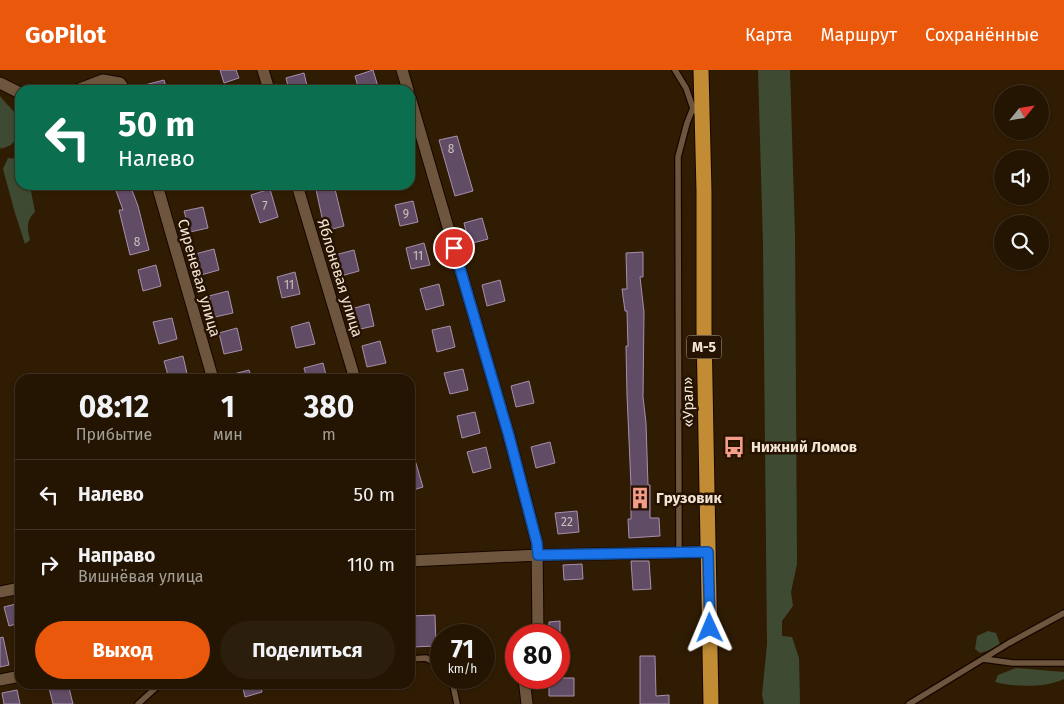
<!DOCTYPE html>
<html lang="ru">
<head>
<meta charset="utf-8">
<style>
  body { margin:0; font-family:"Fira Sans",sans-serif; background:#2c1e0c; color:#f1f3f6; height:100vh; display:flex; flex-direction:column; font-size:19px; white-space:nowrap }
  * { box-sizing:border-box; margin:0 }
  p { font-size:16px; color:#a39f99 }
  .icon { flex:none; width:28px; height:28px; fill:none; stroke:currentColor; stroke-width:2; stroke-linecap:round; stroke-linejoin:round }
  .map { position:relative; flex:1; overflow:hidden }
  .drawer { position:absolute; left:15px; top:304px; width:400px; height:315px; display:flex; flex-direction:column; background:#241502; border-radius:15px; box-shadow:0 1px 4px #0004,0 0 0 1px #413424 }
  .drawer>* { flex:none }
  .top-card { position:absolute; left:15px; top:15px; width:400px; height:105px; border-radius:15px; box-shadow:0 1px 4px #0004,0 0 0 1px #413424; background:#0b6e4f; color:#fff; overflow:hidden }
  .needle { width:32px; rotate:60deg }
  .buttons { position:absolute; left:994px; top:15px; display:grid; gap:10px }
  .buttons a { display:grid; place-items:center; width:55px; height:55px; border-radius:50%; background:#241502; box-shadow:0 1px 4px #0004,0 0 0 1px #413424; font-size:25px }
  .speed { position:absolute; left:430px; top:554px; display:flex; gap:10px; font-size:25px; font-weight:700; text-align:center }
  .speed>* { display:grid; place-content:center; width:65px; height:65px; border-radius:50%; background:#241502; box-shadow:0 1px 4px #0004,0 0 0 1px #413424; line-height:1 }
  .speed small { font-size:12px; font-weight:400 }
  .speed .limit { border:8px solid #d22; background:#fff; color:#111 }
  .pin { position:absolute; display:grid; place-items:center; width:42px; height:42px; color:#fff; margin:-21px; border:2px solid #fff; border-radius:50%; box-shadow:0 1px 5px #0007 }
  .me { position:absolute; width:55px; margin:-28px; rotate:359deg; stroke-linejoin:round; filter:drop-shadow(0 0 4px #0008) }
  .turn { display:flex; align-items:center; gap:18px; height:105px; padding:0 20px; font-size:22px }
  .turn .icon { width:65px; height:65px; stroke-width:2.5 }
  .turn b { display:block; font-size:35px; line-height:42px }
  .eta { display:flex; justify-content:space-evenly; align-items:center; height:85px; text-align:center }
  .eta b { font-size:30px; font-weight:700; line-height:35px }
  .cta { display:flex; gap:10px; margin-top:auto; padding:10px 20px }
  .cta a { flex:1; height:58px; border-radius:30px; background:#ea580c; color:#fff; font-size:20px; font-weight:700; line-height:58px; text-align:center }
  .cta a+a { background:#2c1e0c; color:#f1f3f6 }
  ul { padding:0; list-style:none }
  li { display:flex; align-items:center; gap:15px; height:70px; padding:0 20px; border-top:1px solid #413424 }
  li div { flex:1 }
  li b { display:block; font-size:19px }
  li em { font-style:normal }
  header { display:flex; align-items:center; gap:30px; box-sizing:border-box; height:70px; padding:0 25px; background:#ea580c; color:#fff }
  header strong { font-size:24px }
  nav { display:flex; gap:28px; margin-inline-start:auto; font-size:18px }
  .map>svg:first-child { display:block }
  .green { fill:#3e4b32 }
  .building { fill:#614c66; stroke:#a78fac }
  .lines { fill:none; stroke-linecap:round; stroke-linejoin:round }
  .lane-casing { stroke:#170500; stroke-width:8 }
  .street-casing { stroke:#170500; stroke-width:13 }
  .highway-casing { stroke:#170500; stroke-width:17 }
  .lane { stroke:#6e553d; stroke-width:5.5 }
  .street { stroke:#6e553d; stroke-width:11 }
  .highway { stroke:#c18c33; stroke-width:15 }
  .route-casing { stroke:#114b97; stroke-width:12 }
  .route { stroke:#1a73e8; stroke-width:9 }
  .labels { text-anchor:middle; stroke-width:5; stroke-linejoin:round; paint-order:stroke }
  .number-label { font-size:12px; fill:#cebfba }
  .shield { fill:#261200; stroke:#b6a696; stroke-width:1 }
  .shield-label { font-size:14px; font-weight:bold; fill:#f3e5d6 }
  .street-label { font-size:15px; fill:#f3e5d6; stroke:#261200 }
  .poi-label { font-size:15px; font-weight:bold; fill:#f3e5d6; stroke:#261200; text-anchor:start }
</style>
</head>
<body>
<header>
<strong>GoPilot</strong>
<nav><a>Карта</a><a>Маршрут</a><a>Сохранённые</a></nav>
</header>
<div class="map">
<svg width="1064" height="634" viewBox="0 0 1064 634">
  <rect width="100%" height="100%" fill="#301c03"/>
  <path class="green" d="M758,0H790L795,164L797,494L791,522L793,536L782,551V566L792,567L799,588L800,634H764L762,625L767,574L763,174Z
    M0,26C13,43 18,39 20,64L11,75L1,79L0,77Z
    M8,88L18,89L20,91V115L30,116L35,142C26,150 27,159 30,170L25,174L15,143L3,99Z
    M988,561L996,563L1000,574L990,580L980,583L975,579L977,566Z
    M1016,598L1064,602V609C1045,618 1015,617 995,612L998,605Z"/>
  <path class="building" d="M220,0H236L239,8L224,13Z
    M373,0L379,20H359L355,6Z
    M304,3L308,20H289L286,8Z
    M164,10L167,20H137V17Z
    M457,66L473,121L455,126L439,70Z
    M124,115H130L138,136L149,180L130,185L119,140H123L115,118Z
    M315,115H334L344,156L325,161Z
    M270,119L278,147L260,153L251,125Z
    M413,131L418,152L400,156L395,135Z
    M203,137L208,158L190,162L184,141Z
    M482,148L488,169L469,174L464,153Z
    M424,173L430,195L411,199L406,178Z
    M214,179L219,200L201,205L195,184Z
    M354,180L359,201L341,206L335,185Z
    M643,182V207H640L644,242L643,327L646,353L648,415H650V448H659L660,466L629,468L628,449H631V415L627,325L626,276H628L627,241H625L622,219H627L626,183Z
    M156,195L161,216L143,221L138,200Z
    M295,202L300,224L282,228L277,207Z
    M500,210L505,231L487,236L482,215Z
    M439,214L444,235L426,240L420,219Z
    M228,221L233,243L215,247L209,226Z
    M369,234L374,256L356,260L351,239Z
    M172,248L177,269L159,274L153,252Z
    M309,252L315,274L296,278L291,257Z
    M450,256L455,277L437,282L432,260Z
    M237,258L242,280L224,284L219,263Z
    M380,271L386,293L367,297L362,276Z
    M183,286L188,308L169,309L164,291Z
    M323,293L327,309H307L304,298Z
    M463,299L468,320L450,324L444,303Z
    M249,300L252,309H227L226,306Z
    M529,311L534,333L516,337L511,316Z
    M475,342L480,363L462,368L457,346Z
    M550,372L555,393L536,398L531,377Z
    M486,377L491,398L473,403L467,382Z
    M412,380L423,417L410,421V381Z
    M577,441L579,462L558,464L555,443Z
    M631,491H649L651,519L633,520Z
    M582,494L583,509L564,510L563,495Z
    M20,533V553L9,556L4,537Z
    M435,545L436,576L411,577L410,546Z
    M560,551V565H549V552Z
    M3,567L9,595L0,597V568Z
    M640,586H655L656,626L669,625V634H640Z
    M549,608H574V626H549Z
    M48,614H68L73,634H53Z
    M242,614H260L262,622L245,627Z
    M17,620L20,634H4L2,623Z"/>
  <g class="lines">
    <g class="lane-casing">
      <path id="lane" d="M675,0L686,18L694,41
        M679,482L678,87L687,53L693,38
        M410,589L426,588L441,596
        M983,589L1013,593H1064
        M448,608L453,615L457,634
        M138,634L160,614
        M909,634L1009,573L1064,543"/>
    </g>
    <g class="street-casing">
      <path id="street" d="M263,0L269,20
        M402,0L408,20
        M0,13L20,23
        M77,20L103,10L120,13L125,20
        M410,27L509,366L537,473L538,565
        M157,115L213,309
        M297,115L355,309
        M410,491L538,485L708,482
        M0,522L20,518
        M524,608L527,634
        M0,610L20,606"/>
    </g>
    <g class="highway-casing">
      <path id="highway" d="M701,0L704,121V260L711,634"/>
    </g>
    <use href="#lane" class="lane"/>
    <use href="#street" class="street"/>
    <use href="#highway" class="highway"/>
  </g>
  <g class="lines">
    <g class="route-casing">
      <path id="route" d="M454,178L509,366L537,473L538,485L708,482L710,558"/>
    </g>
    <use href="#route" class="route"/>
  </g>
  <defs>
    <g id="bus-bare" transform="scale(1.725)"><path d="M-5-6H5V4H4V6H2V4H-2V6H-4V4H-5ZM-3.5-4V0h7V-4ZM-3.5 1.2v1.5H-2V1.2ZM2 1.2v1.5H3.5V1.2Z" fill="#f49e89" stroke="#261200" stroke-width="2.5" paint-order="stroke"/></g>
    <g id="building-bare" transform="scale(1.725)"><path d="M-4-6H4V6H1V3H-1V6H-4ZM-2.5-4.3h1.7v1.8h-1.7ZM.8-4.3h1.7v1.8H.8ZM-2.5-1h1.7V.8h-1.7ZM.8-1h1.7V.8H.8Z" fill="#f49e89" stroke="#261200" stroke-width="2.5" paint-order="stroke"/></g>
  </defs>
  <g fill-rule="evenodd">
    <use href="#bus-bare" x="734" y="377"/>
    <use href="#building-bare" x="640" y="428"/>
  </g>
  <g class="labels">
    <g class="number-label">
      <text x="451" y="83">8</text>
      <text x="265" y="140">7</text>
      <text x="406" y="148">9</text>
      <text x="137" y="176">8</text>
      <text x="418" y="190">11</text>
      <text x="289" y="219">11</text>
      <text x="567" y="456">22</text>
    </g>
    <rect class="shield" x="686.5" y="265.5" width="35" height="23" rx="4"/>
    <g class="shield-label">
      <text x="704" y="282">М-5</text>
    </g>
    <g class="street-label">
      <text transform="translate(199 208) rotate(74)" y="5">Сиреневая улица</text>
      <text transform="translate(340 208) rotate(73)" y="5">Яблоневая улица</text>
      <text transform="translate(688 332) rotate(-91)" y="5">«Урал»</text>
    </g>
    <g class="poi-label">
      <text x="751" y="382">Нижний Ломов</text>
      <text x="656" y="433">Грузовик</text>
    </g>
  </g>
</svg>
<div class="buttons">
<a><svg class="needle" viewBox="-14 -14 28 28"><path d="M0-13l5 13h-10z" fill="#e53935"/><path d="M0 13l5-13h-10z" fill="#a39f99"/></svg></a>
<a><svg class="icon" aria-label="sound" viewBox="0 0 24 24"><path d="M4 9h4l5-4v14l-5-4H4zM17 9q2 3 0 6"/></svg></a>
<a><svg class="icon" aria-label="search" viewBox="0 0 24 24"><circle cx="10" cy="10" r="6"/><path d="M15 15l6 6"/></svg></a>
</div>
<div class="speed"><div>71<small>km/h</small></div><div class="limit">80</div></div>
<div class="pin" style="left:454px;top:178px;background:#d93025"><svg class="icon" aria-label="arrive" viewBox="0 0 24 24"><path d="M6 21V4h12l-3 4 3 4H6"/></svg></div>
<svg class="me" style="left:710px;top:558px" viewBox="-20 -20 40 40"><path d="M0-17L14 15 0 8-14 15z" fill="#1a73e8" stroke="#fff" stroke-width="4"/></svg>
<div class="top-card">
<div class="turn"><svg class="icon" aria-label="left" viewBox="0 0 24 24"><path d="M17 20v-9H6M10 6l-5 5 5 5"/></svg><div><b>50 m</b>Налево</div></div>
</div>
<section class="drawer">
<div class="eta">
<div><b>08:12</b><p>Прибытие</p></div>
<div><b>1</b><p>мин</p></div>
<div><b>380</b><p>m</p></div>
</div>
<ul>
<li><svg class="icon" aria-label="left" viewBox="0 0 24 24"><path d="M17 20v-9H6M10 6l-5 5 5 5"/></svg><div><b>Налево</b></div><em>50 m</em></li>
<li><svg class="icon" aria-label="right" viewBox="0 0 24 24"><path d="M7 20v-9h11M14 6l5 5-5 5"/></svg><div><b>Направо</b><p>Вишнёвая улица</p></div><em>110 m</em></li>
</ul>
<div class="cta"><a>Выход</a><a>Поделиться</a></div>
</section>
</div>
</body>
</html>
